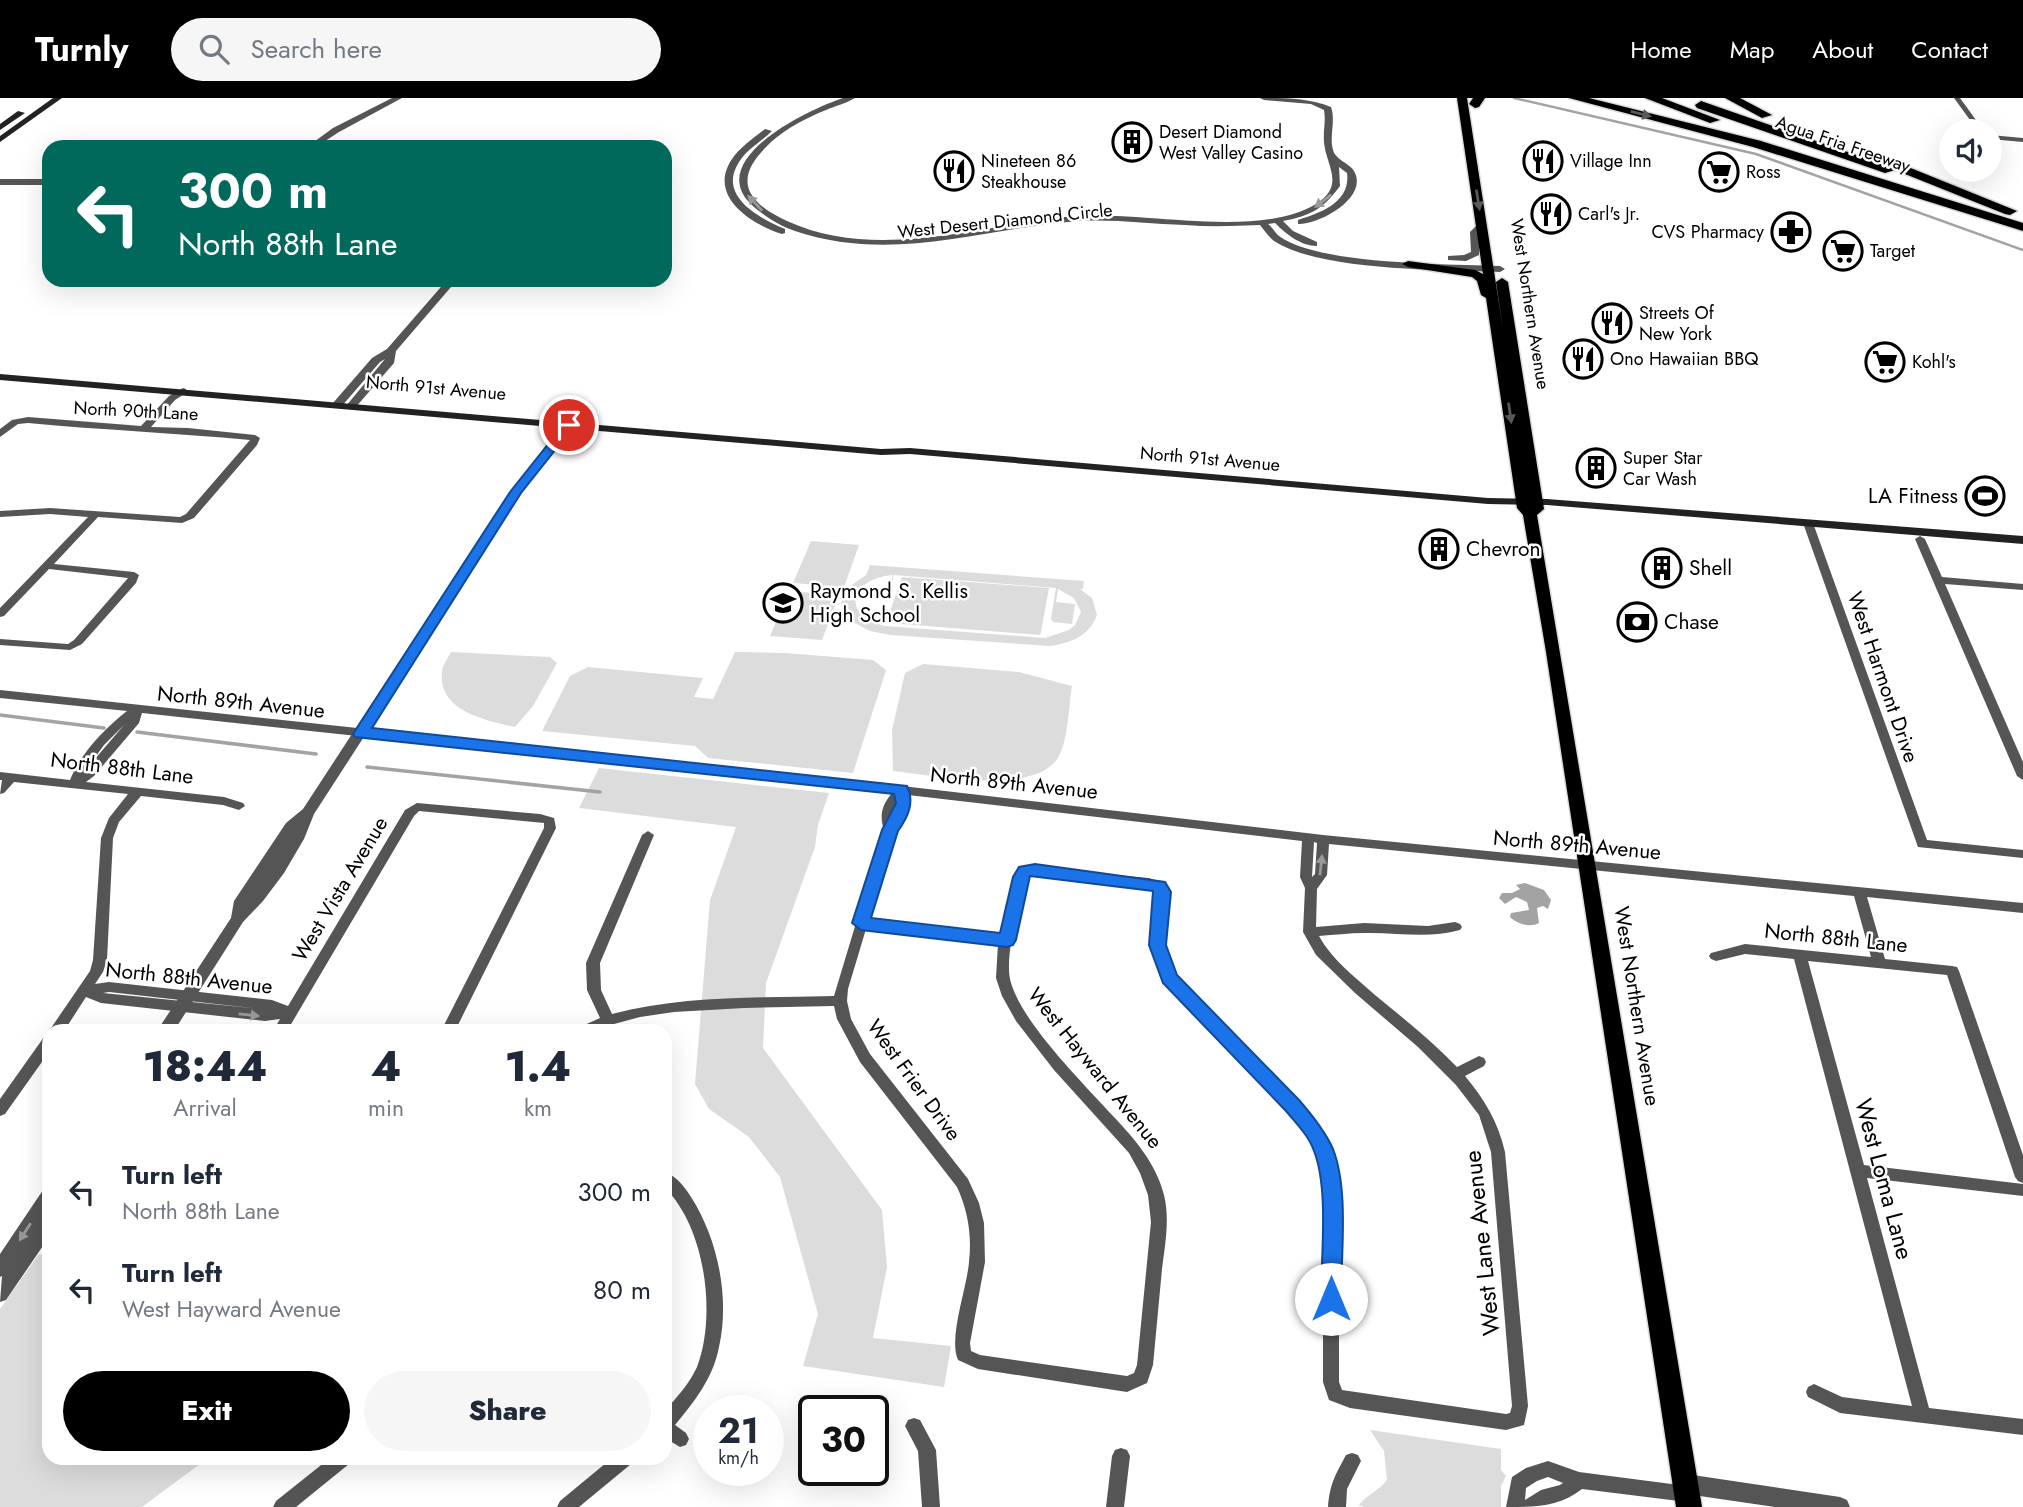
<!DOCTYPE html>
<html lang="en">
<head>
<meta charset="utf-8">
<style>
  body { margin:0; font-family:Jost,sans-serif; background:#f6f6f7; color:#1f2937; height:100vh; display:flex; flex-direction:column; font-size:26px; white-space:nowrap }
  * { box-sizing:border-box; margin:0 }
  p { font-size:23px; color:#747a83 }
  .icon { flex:none; width:38px; height:38px; fill:none; stroke:currentColor; stroke-width:2; stroke-linecap:round; stroke-linejoin:round }
  .map { position:relative; flex:1; overflow:hidden }
  .drawer { position:absolute; left:42px; top:926px; width:630px; height:441px; display:flex; flex-direction:column; background:#fff; border-radius:21px; box-shadow:0 7px 28px #0002 }
  .drawer>* { flex:none }
  .top-card { position:absolute; left:42px; top:42px; width:630px; height:147px; border-radius:21px; box-shadow:0 7px 28px #0002; background:#00695c; color:#fff; overflow:hidden }
  .tools { position:absolute; left:1939px; top:21px; display:grid; gap:14px }
  .tools a { display:grid; place-items:center; width:63px; height:63px; border-radius:50%; background:#fff; box-shadow:0 7px 28px #0002; font-size:35px }
  .speed { position:absolute; left:693px; top:1297px; display:flex; gap:14px; font-size:35px; font-weight:700; text-align:center }
  .speed>* { display:grid; place-content:center; width:91px; height:91px; border-radius:50%; background:#fff; box-shadow:0 7px 28px #0002; line-height:1 }
  .speed small { font-size:18px; font-weight:400 }
  .speed .limit { border:4px solid #111; border-radius:10px; background:#fff; color:#111 }
  .pin { position:absolute; display:grid; place-items:center; width:60px; height:60px; color:#fff; margin:-30px; border:4px solid #fff; border-radius:50%; box-shadow:0 2px 7px #0007 }
  .me { position:absolute; width:77px; margin:-38px; rotate:0deg; stroke-linejoin:round; filter:drop-shadow(0 0 5px #0008) }
  .turn { display:flex; align-items:center; gap:24px; height:147px; padding:0 21px; font-size:32px }
  .turn .icon { width:91px; height:91px; stroke-width:2.5 }
  .turn b { display:block; font-size:49px; line-height:60px }
  .eta { display:flex; justify-content:space-evenly; align-items:center; height:119px; text-align:center }
  .eta b { font-size:42px; font-weight:800; line-height:49px }
  .action { display:flex; gap:14px; margin-top:auto; padding:14px 21px }
  .action a { flex:1; height:80px; border-radius:42px; background:#000; color:#fff; font-size:28px; font-weight:800; line-height:80px; text-align:center }
  .action a+a { background:#f6f6f7; color:#1f2937 }
  ul { padding:0; list-style:none }
  li { display:flex; align-items:center; gap:21px; height:98px; padding:0 21px }
  li div { flex:1 }
  li b { display:block; font-size:26px }
  li em { font-style:normal }
  header { display:flex; align-items:center; gap:42px; box-sizing:border-box; height:98px; padding:0 35px; background:#000; color:#fff }
  header strong { font-size:33px }
  nav { display:flex; gap:38px; margin-inline-start:auto; font-size:24px }
  .search { width:490px; height:63px; background:#f6f6f7; display:flex; align-items:center; gap:18px; box-sizing:border-box; padding:0 24px; border-radius:38px; color:#747a83; font-size:26px }
  .map>svg:first-child { display:block }
  .green { fill:#dcdcdc; fill-rule:evenodd }
  .water { fill:#a3a3a3 }
  .lines { fill:none; stroke-linecap:round; stroke-linejoin:round }
  .stream-far1 { stroke:#a3a3a3; stroke-width:2.5 }
  .stream { stroke:#a3a3a3; stroke-width:3.5 }
  .primary-casing { stroke:#dbdbdb; stroke-width:3 }
  .motorway-casing { stroke:#dbdbdb; stroke-width:3 }
  .minor { fill:#555; fill-rule:evenodd }
  .tertiary { fill:#555; fill-rule:evenodd }
  .secondary { fill:#222; fill-rule:evenodd }
  .primary { fill:#000; fill-rule:evenodd }
  .motorway { fill:#000; fill-rule:evenodd }
  .oneway { fill:#595959 }
  .oneway2 { fill:#999 }
  .route { fill:#1a73e8; stroke:#114b97; stroke-width:2 }
  .labels { text-anchor:middle; stroke-width:5; stroke-linejoin:round; paint-order:stroke }
  .far-poi-label { font-size:18px; fill:#000; stroke:#fff; text-anchor:start }
  .far-street-label { font-size:18px; fill:#000; stroke:#fff }
  .poi-label { font-size:21px; fill:#000; stroke:#fff; text-anchor:start }
  .street-label { font-size:21px; fill:#000; stroke:#fff }
  .near-street-label { font-size:24px; fill:#000; stroke:#fff }
</style>
</head>
<body>
<header>
<strong>Turnly</strong>
<div class="search"><svg class="icon" aria-label="search" viewBox="0 0 24 24"><circle cx="10" cy="10" r="6"/><path d="M15 15l6 6"/></svg>Search here</div>
<nav><a>Home</a><a>Map</a><a>About</a><a>Contact</a></nav>
</header>
<div class="map">
<svg width="2023" height="1409" viewBox="0 0 2023 1409">
  <rect width="100%" height="100%" fill="#fff"/>
  <path class="green" d="M811,443L859,447L844,489L793,485Z
    M870,467L1084,483L1083,491H1080L1092,500L1097,517C1089,538 1071,545 1050,548L890,537L870,533L849,522L844,516L841,505L846,491L866,477ZM894,477L1056,490L1051,521L1053,524L1072,526L1075,506L1056,504L1058,491L1074,500L1081,514L1075,527L1069,532L1045,540L885,528C838,516 852,480 893,477L882,518Z
    M902,479L1049,490L1041,534L1040,537L888,525L887,522Z
    M789,493L839,497L822,542L770,538Z
    M451,554L550,559L557,565L533,608L515,629C487,623 437,613 442,574C442,568 448,560 451,554Z
    M735,554L785,555L873,562L886,572L853,675L708,660L695,648L542,633L570,578L588,569L703,580L694,599L713,601Z
    M923,566L1019,574L1072,588C1069,606 1068,642 1059,658C1037,699 933,677 893,673L892,632L905,575Z
    M599,670L829,695L818,727L815,749L766,885L763,950L882,1112L887,1169L873,1240L951,1248L944,1289L803,1268L818,1216L780,1079L749,1039L709,1011L695,986L710,802L736,729L579,710Z
    M39,1156L49,1158V1360H208L142,1409H0V1211Z
    M1370,1332L1501,1351V1372L1506,1378L1501,1388V1409H1364L1359,1407C1367,1396 1379,1393 1387,1382L1384,1353Z"/>
  <path class="water" d="M1525,785L1544,792L1551,802L1548,811L1543,808L1537,810L1539,825C1530,830 1517,826 1510,819L1511,815L1529,812L1527,804L1516,799L1505,806L1499,800L1502,795H1512L1520,791L1516,787Z"/>
  <g class="lines">
    <path class="stream-far1" d="M1514,0L1756,56L2023,152"/>
    <path class="stream" d="M0,617L104,630
      M137,634L316,656
      M367,669L600,694"/>
    <g class="primary-casing">
      <path id="primary" d="M1457,0H1467L1503,231L1496,184L1502,180L1508,184L1544,411L1537,417L1702,1409H1676L1546,554L1523,417L1517,410L1486,200L1481,197L1477,183L1472,179L1408,169L1402,166L1408,163L1475,172L1483,176Z"/>
    </g>
    <g class="motorway-casing">
      <path id="motorway" d="M1473,0H1485L1479,9L1475,10L1469,6Z
        M1569,0H1589L1761,43L2023,125V133L1753,49Z
        M1645,0H1662L1720,22L1710,25Z
        M1725,0H1740L1772,17L1762,20Z
        M1701,3L1871,62L1873,58H1881L2017,113L2010,117L2005,116L1895,72L1885,75L1697,10L1695,7Z"/>
    </g>
    <path class="minor" d="M1954,0H1960L1984,33H1978Z
      M183,290L186,291V295L175,302L151,329L188,330L255,337L260,340L257,347L194,420L182,425L98,419L54,466L134,474L139,477L136,485L82,546L70,552L0,547V541L68,546L74,542L128,480L49,471L4,518L0,519V510L88,419L50,416L0,419V413L50,410L180,419L186,416L250,342C176,335 102,332 28,325L18,326L0,339V331L12,322L28,319L141,328L169,298Z
      M1808,422L1813,425L1927,742L2023,752V760L1918,749L1803,425Z
      M1920,438L1925,441L1942,479L2023,486V492L1945,486L2023,664V682L2017,678L1915,441Z
      M0,592L902,688L1323,737L2023,805V815L1867,799L1885,861L1952,868L1957,869L1959,873L2023,1057V1085L2018,1083L2015,1079L1947,877L1808,863L1864,1067L2023,1086V1098L1867,1080L1929,1310L2023,1321V1337L1840,1315L1808,1299L1806,1294L1808,1289L1814,1286L1842,1299L1912,1308L1794,861L1745,856L1716,863L1711,861L1709,858L1711,855L1745,846L1871,859L1854,798L1329,746L1327,777L1317,791L1316,829L1364,825L1428,828L1455,824L1460,826L1462,829L1460,832C1428,841 1396,834 1364,835C1349,835 1334,837 1319,838C1332,862 1355,879 1375,897C1403,920 1432,943 1457,969L1479,958L1484,960L1486,964L1484,968L1465,978C1485,1002 1498,1024 1505,1054L1528,1308L1524,1327L1506,1332L1350,1310L1329,1302L1323,1284V1089L1317,1053L1306,1034L1287,1012L1164,884L1151,847L1156,794L1154,791L1028,778C1019,802 1005,857 1010,881C1019,922 1083,985 1112,1017C1134,1040 1156,1065 1164,1097C1170,1121 1165,1147 1162,1171C1159,1203 1156,1235 1153,1267L1147,1285L1127,1294L978,1271L958,1262C948,1240 967,1190 969,1164C972,1137 968,1113 957,1089L860,964L837,921L834,908L744,910L674,914L640,919L614,926L599,933H578L580,929L600,920L587,892L586,865L642,737L648,733L654,737L600,865L601,892L612,916C685,897 759,900 834,898L884,732C879,717 882,707 892,695L142,615L139,625L94,678L86,684L224,699L243,705L245,708L239,712L223,707L141,698L119,724L113,740L107,862L103,874L95,886L109,884L272,902L288,908L405,712L417,705L540,716L554,720L556,730L455,933H441L544,730V725L419,713L414,718L287,933H273L280,921L265,923L101,905L86,899L64,933H49L90,873L93,862L101,740L109,720L128,696L14,684L4,695L0,696L2,682H0V674L70,682C81,655 104,631 127,613L0,600ZM124,627L88,669L104,647ZM908,697L1302,743L1300,779L1305,790L1303,834L1316,857L1355,895L1418,949L1456,987L1479,1017L1491,1054L1512,1308L1510,1315L1506,1316L1342,1292L1339,1284V1089L1331,1052L1316,1026L1297,1004L1175,878L1165,847L1168,794L1164,785L1149,780L1025,769L1020,770L1015,779L1000,836L869,822L896,733L907,713ZM1314,744L1317,745L1315,776L1312,779ZM866,831L998,846L996,880L1002,898L1016,923L1054,972L1129,1055L1140,1075L1148,1097L1151,1124L1137,1267L1134,1275L1127,1278L980,1257L971,1253L970,1245L985,1164L984,1125L979,1105L968,1081L870,956L851,921L847,903L848,891ZM109,894L270,912L103,895Z
      M49,938V954L5,1016L0,1018V1001L44,939Z
      M665,1074C676,1078 685,1089 691,1099C718,1141 730,1200 719,1249C713,1280 695,1303 675,1327L686,1335L689,1341L686,1347L680,1349L665,1340C665,1333 663,1320 665,1313C667,1309 673,1304 676,1300C684,1291 692,1280 697,1269C717,1217 705,1129 665,1090Z
      M914,1320L920,1322L936,1352L940,1409H922L918,1353L905,1328L908,1322Z
      M1121,1350L1127,1352L1130,1358L1124,1409H1106L1112,1358L1115,1352Z
      M1352,1355L1358,1357L1361,1363L1347,1391L1346,1409H1328C1330,1385 1335,1378 1346,1357Z
      M330,1360H352L349,1366L296,1409H273L276,1403Z
      M612,1360H634L631,1366L579,1409H557L560,1403Z
      M1548,1363L1579,1374L1687,1388L1693,1390L1696,1396L1693,1402L1687,1404L1582,1391C1559,1409 1535,1409 1506,1409L1512,1379L1526,1370ZM1548,1379L1563,1385L1560,1387L1541,1392L1525,1402L1526,1390L1537,1383Z"/>
    <path class="tertiary" d="M392,0H402L339,34L316,49H307L333,30Z
      M843,0H855C847,5 835,8 826,12C806,20 787,30 771,44C758,57 741,74 750,94C757,108 774,117 787,123C874,163 976,129 1065,119C1093,116 1121,118 1149,120C1197,123 1274,132 1316,106C1346,87 1326,68 1324,44C1323,33 1326,23 1324,12L1311,6L1264,2L1260,0C1285,0 1308,0 1331,9C1336,23 1329,38 1333,52C1336,63 1351,65 1355,75C1367,101 1318,127 1298,126V122C1321,115 1351,104 1347,75L1339,69L1340,88C1324,110 1311,118 1283,123L1293,133L1317,144V148C1301,148 1286,136 1275,125L1268,126C1272,129 1275,135 1279,138C1318,167 1449,166 1500,168L1505,171L1500,174C1442,171 1323,174 1274,143C1269,139 1264,132 1260,127C1235,128 1210,129 1185,127C1150,126 1114,121 1079,123C982,130 894,166 795,133C779,128 766,119 754,109C700,63 809,11 843,0Z
      M765,31L772,33C762,43 747,51 739,64C717,98 759,120 785,131V135L782,136C751,126 707,98 732,61C740,49 754,40 765,31Z
      M1990,37L2023,40V44L1990,41Z
      M0,81H49V87H0Z
      M1479,125L1486,127L1480,135L1479,157L1466,163L1448,162V158L1464,157L1471,154L1470,134Z
      M447,182H457L396,253L394,265L355,310L351,311L346,308L385,261L380,264L341,309H333V305L372,260L387,251Z
      M569,324L574,327L521,396L314,716L304,741L284,775L263,803L243,824L174,933H157L231,820L234,803L286,725L303,711L510,394L565,325Z
      M49,1090V1112L45,1118L49,1117V1139L6,1202L0,1204L2,1178L0,1179V1156L43,1092Z
      M1686,1376L1840,1399L1847,1402L1850,1409H1775L1686,1396L1679,1393L1676,1386L1679,1379Z"/>
    <path class="secondary" d="M53,0H62L0,44V38Z
      M18,13L25,15L0,32V26Z
      M0,276L881,351L910,350L1488,400L1547,401L2023,438V446L1547,407L1488,406L910,356L881,357L0,282Z"/>
    <use href="#primary" class="primary"/>
    <use href="#motorway" class="motorway"/>
  </g>
  <defs><path id="oneway-solid" d="M-6-.8H1V-3.2L6.5 0L1 3.2V.8H-6Z" transform="scale(1.75)"/></defs>
  <g class="oneway">
    <use href="#oneway-solid" transform="translate(1641 16) rotate(14)"/>
    <use href="#oneway-solid" transform="translate(1478 102) rotate(81)"/>
    <use href="#oneway-solid" transform="translate(1510 315) rotate(82)"/>
  </g>
  <g class="oneway2">
    <use href="#oneway-solid" transform="translate(1323 103) rotate(142)"/>
    <use href="#oneway-solid" transform="translate(755 105) rotate(-133)"/>
    <use href="#oneway-solid" transform="translate(1321 767) rotate(-84)"/>
    <use href="#oneway-solid" transform="translate(249 917) rotate(6)"/>
    <use href="#oneway-solid" transform="translate(25 1134) rotate(123)"/>
  </g>
  <path class="route" d="M569,324L575,327L521,395L372,630L907,688C915,704 908,719 898,733L871,820L1000,835L1013,779L1019,769L1035,766L1165,784L1171,794L1166,847L1177,877L1299,1002C1312,1017 1325,1033 1333,1051C1349,1092 1341,1156 1341,1201L1338,1207L1331,1210L1324,1207L1321,1201C1321,1159 1329,1091 1314,1053C1309,1038 1296,1025 1286,1013L1163,885L1149,847L1153,793L1030,778L1016,842L1013,847L1007,849L861,832L852,825L882,732L896,705L894,696L355,639L353,636L510,394L565,325Z"/>
  <defs>
    <g id="building-ring" transform="scale(2.0125)"><circle r="9.5" fill="#fff" stroke="#000" stroke-width="1.5"/><path d="M-4-6H4V6H1V3H-1V6H-4ZM-2.5-4.3h1.7v1.8h-1.7ZM.8-4.3h1.7v1.8H.8ZM-2.5-1h1.7V.8h-1.7ZM.8-1h1.7V.8H.8Z" fill="#000"/></g>
    <g id="restaurant-ring" transform="scale(2.0125)"><circle r="9.5" fill="#fff" stroke="#000" stroke-width="1.5"/><path d="M-5-6h1v4h1v-4h1v4h1v-4h1v5L-1.5 .5V6h-2V.5L-5-1ZM5-6V6H3V1.5H1.5Q1.5-4 5-6Z" fill="#000"/></g>
    <g id="supermarket-ring" transform="scale(2.0125)"><circle r="9.5" fill="#fff" stroke="#000" stroke-width="1.5"/><path d="M-6-5.5h2.5l.6 2H6L4.5 2H-2.5L-4.4-4H-6ZM-1.5 3.2a1.3 1.3 0 1 0 .1 0ZM3 3.2a1.3 1.3 0 1 0 .1 0Z" fill="#000"/></g>
    <g id="pharmacy-ring" transform="scale(2.0125)"><circle r="9.5" fill="#fff" stroke="#000" stroke-width="1.5"/><path d="M-2-6h4v4h4v4h-4v4h-4v-4h-4v-4h4Z" fill="#000"/></g>
    <g id="stadium-ring" transform="scale(2.0125)"><circle r="9.5" fill="#fff" stroke="#000" stroke-width="1.5"/><path d="M0-5a6.5 5 0 1 0 0 10a6.5 5 0 1 0 0-10ZM-3.5-1.8h7v3.6h-7Z" fill="#000"/></g>
    <g id="school-ring" transform="scale(2.0125)"><circle r="9.5" fill="#fff" stroke="#000" stroke-width="1.5"/><path d="M0-5L7-2L0 1L-7-2ZM-4 1L0 2.5L4 1V4Q0 6-4 4Z" fill="#000"/></g>
    <g id="bank-ring" transform="scale(2.0125)"><circle r="9.5" fill="#fff" stroke="#000" stroke-width="1.5"/><path d="M-6-4H6V4H-6ZM0-2.3a2.3 2.3 0 1 0 0 4.6a2.3 2.3 0 1 0 0-4.6Z" fill="#000"/></g>
  </defs>
  <g fill-rule="evenodd">
    <use href="#building-ring" x="1132" y="44"/>
    <use href="#restaurant-ring" x="1543" y="63"/>
    <use href="#restaurant-ring" x="954" y="73"/>
    <use href="#supermarket-ring" x="1719" y="74"/>
    <use href="#restaurant-ring" x="1551" y="116"/>
    <use href="#pharmacy-ring" x="1791" y="134"/>
    <use href="#supermarket-ring" x="1843" y="153"/>
    <use href="#restaurant-ring" x="1612" y="225"/>
    <use href="#restaurant-ring" x="1583" y="261"/>
    <use href="#supermarket-ring" x="1885" y="264"/>
    <use href="#building-ring" x="1596" y="370"/>
    <use href="#stadium-ring" x="1985" y="398"/>
    <use href="#building-ring" x="1439" y="451"/>
    <use href="#building-ring" x="1662" y="470"/>
    <use href="#school-ring" x="783" y="505"/>
    <use href="#bank-ring" x="1637" y="524"/>
  </g>
  <g class="labels">
    <g class="far-poi-label">
      <text x="1159" y="40">Desert Diamond<tspan x="1159" dy="21">West Valley Casino</tspan></text>
      <text x="981" y="69">Nineteen 86<tspan x="981" dy="21">Steakhouse</tspan></text>
      <text x="1570" y="69">Village Inn</text>
      <text x="1746" y="80">Ross</text>
      <text x="1578" y="122">Carl's Jr.</text>
      <text x="1764" y="140" text-anchor="end">CVS Pharmacy</text>
      <text x="1870" y="159">Target</text>
      <text x="1639" y="221">Streets Of<tspan x="1639" dy="21">New York</tspan></text>
      <text x="1610" y="267">Ono Hawaiian BBQ</text>
      <text x="1912" y="270">Kohl's</text>
      <text x="1623" y="366">Super Star<tspan x="1623" dy="21">Car Wash</tspan></text>
    </g>
    <g class="far-street-label">
      <text transform="translate(1843 46) rotate(19)" y="6">Agua Fria Freeway</text>
      <text transform="translate(1005 123) rotate(-6)" y="6">West Desert Diamond Circle</text>
      <text transform="translate(1530 206) rotate(81)" y="6">West Northern Avenue</text>
      <text transform="translate(436 290) rotate(5)" y="6">North 91st Avenue</text>
      <text transform="translate(136 313) rotate(3)" y="6">North 90th Lane</text>
      <text transform="translate(1210 361) rotate(5)" y="6">North 91st Avenue</text>
    </g>
    <g class="poi-label">
      <text x="1958" y="405" text-anchor="end">LA Fitness</text>
      <text x="1466" y="458">Chevron</text>
      <text x="1689" y="477">Shell</text>
      <text x="810" y="500">Raymond S. Kellis<tspan x="810" dy="24">High School</tspan></text>
      <text x="1664" y="531">Chase</text>
    </g>
    <g class="street-label">
      <text transform="translate(1883 579) rotate(71)" y="7">West Harmont Drive</text>
      <text transform="translate(241 604) rotate(6)" y="7">North 89th Avenue</text>
      <text transform="translate(122 670) rotate(7)" y="7">North 88th Lane</text>
      <text transform="translate(1014 685) rotate(6)" y="7">North 89th Avenue</text>
      <text transform="translate(1577 747) rotate(5)" y="7">North 89th Avenue</text>
      <text transform="translate(340 791) rotate(-59)" y="7">West Vista Avenue</text>
      <text transform="translate(1836 840) rotate(6)" y="7">North 88th Lane</text>
      <text transform="translate(189 880) rotate(6)" y="7">North 88th Avenue</text>
      <text transform="translate(1637 908) rotate(81)" y="7">West Northern Avenue</text>
      <text transform="translate(1095 970) rotate(51)" y="7">West Hayward Avenue</text>
      <text transform="translate(914 982) rotate(54)" y="7">West Frier Drive</text>
    </g>
    <g class="near-street-label">
      <text transform="translate(1884 1081) rotate(75)" y="8">West Loma Lane</text>
      <text transform="translate(1482 1145) rotate(-96)" y="8">West Lane Avenue</text>
    </g>
  </g>
</svg>
<div class="tools">
<a><svg class="icon" aria-label="sound" viewBox="0 0 24 24"><path d="M4 9h4l5-4v14l-5-4H4zM17 9q2 3 0 6"/></svg></a>
</div>
<div class="speed"><div>21<small>km/h</small></div><div class="limit">30</div></div>
<div class="pin" style="left:569px;top:327px;background:#d93025"><svg class="icon" aria-label="arrive" viewBox="0 0 24 24"><path d="M6 21V4h12l-3 4 3 4H6"/></svg></div>
<svg class="me" style="left:1331px;top:1201px" viewBox="-20 -20 40 40"><circle r="19" fill="#fff"/><path d="M0-13L10 11 0 6-10 11z" fill="#1a73e8"/></svg>
<div class="top-card">
<div class="turn"><svg class="icon" aria-label="left" viewBox="0 0 24 24"><path d="M17 20v-9H6M10 6l-5 5 5 5"/></svg><div><b>300 m</b>North 88th Lane</div></div>
</div>
<section class="drawer">
<div class="eta">
<div><b>18:44</b><p>Arrival</p></div>
<div><b>4</b><p>min</p></div>
<div><b>1.4</b><p>km</p></div>
</div>
<ul>
<li><svg class="icon" aria-label="left" viewBox="0 0 24 24"><path d="M17 20v-9H6M10 6l-5 5 5 5"/></svg><div><b>Turn left</b><p>North 88th Lane</p></div><em>300 m</em></li>
<li><svg class="icon" aria-label="left" viewBox="0 0 24 24"><path d="M17 20v-9H6M10 6l-5 5 5 5"/></svg><div><b>Turn left</b><p>West Hayward Avenue</p></div><em>80 m</em></li>
</ul>
<div class="action"><a>Exit</a><a>Share</a></div>
</section>
</div>
</body>
</html>
